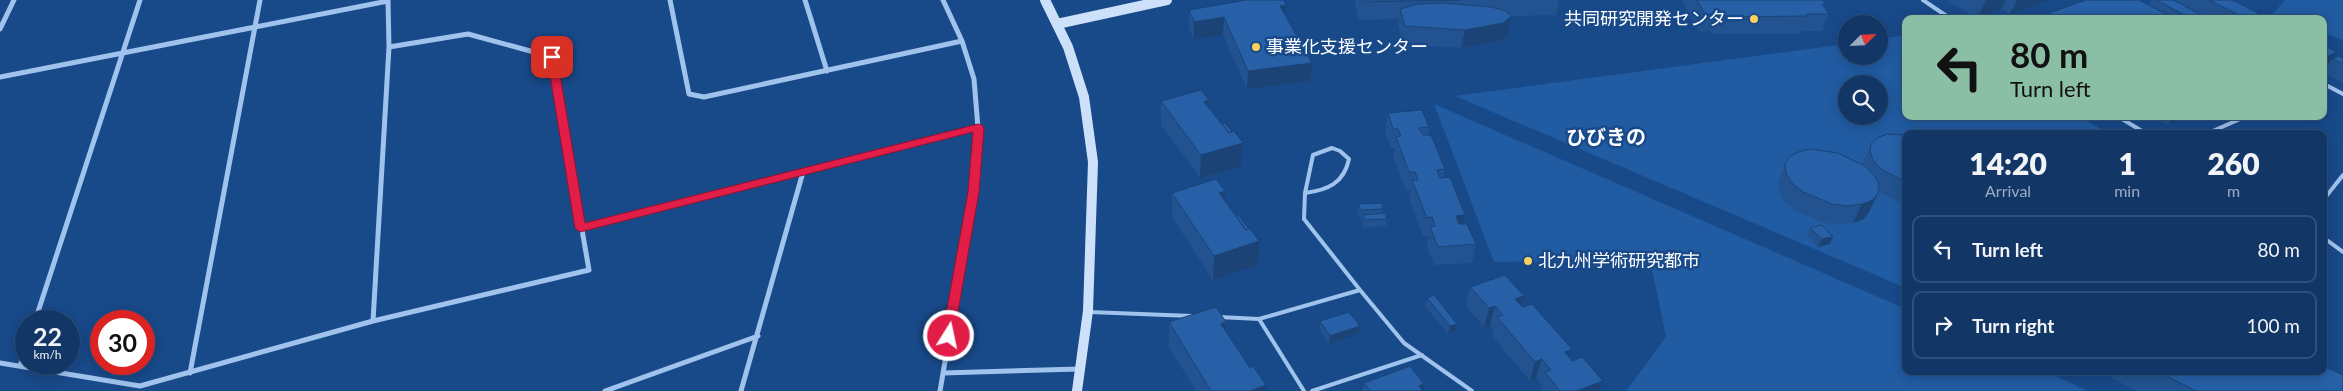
<!DOCTYPE html>
<html lang="en">
<head>
<meta charset="utf-8">
<style>
  body { margin:0; font-family:Lato,"Noto Sans JP",sans-serif; background:#1f4270; color:#f1f3f6; height:100vh; display:flex; flex-direction:column; font-size:19px; white-space:nowrap }
  * { box-sizing:border-box; margin:0 }
  p { font-size:16px; color:#9cacc0 }
  .icon { flex:none; width:28px; height:28px; fill:none; stroke:currentColor; stroke-width:2; stroke-linecap:round; stroke-linejoin:round }
  .map { position:relative; flex:1; overflow:hidden }
  .side { position:absolute; left:1902px; top:130px; width:425px; height:245px; display:flex; flex-direction:column; background:#123767; border-radius:10px; box-shadow:0 2px 12px #0003,0 0 0 1px #31517b }
  .side>* { flex:none }
  .banner { position:absolute; left:1902px; top:15px; width:425px; height:105px; border-radius:10px; box-shadow:0 2px 12px #0003,0 0 0 1px #31517b; background:#8abfa5; color:#111; overflow:hidden }
  .needle { width:32px; rotate:66deg }
  .tools { position:absolute; left:1838px; top:15px; display:grid; gap:10px }
  .tools a { display:grid; place-items:center; width:50px; height:50px; border-radius:50%; background:#123767; box-shadow:0 2px 12px #0003,0 0 0 1px #31517b; font-size:25px }
  .speed { position:absolute; left:15px; top:310px; display:flex; gap:10px; font-size:25px; font-weight:700; text-align:center }
  .speed>* { display:grid; place-content:center; width:65px; height:65px; border-radius:50%; background:#123767; box-shadow:0 2px 12px #0003,0 0 0 1px #31517b; line-height:1 }
  .speed small { font-size:12px; font-weight:400 }
  .speed .limit { border:8px solid #d22; background:#fff; color:#111 }
  .pin { position:absolute; display:grid; place-items:center; width:42px; height:42px; color:#fff; margin:-21px; border-radius:10px; box-shadow:0 2px 8px #0006 }
  .me { position:absolute; width:55px; margin:-28px; rotate:10deg; stroke-linejoin:round; filter:drop-shadow(0 0 4px #0008) }
  .turn { display:flex; align-items:center; gap:18px; height:105px; padding:0 25px; font-size:22px }
  .turn .icon { width:65px; height:65px; stroke-width:2.5 }
  .turn b { display:block; font-size:35px; line-height:42px }
  .eta { display:flex; justify-content:space-evenly; align-items:center; height:85px; text-align:center }
  .eta b { font-size:30px; font-weight:800; line-height:35px }
  ul { padding:0; list-style:none }
  li { display:flex; align-items:center; gap:15px; height:68px; margin:0 10px 8px; padding:0 15px; border:2px solid #31517b; border-radius:10px }
  li div { flex:1 }
  li b { display:block; font-size:19px }
  li em { font-style:normal }
  .map>svg:first-child { display:block }
  .green { fill:#215ba2; fill-rule:evenodd }
  .lines { fill:none; stroke-linecap:round; stroke-linejoin:round }
  .lane { stroke:#a0c3ed; stroke-width:4 }
  .street { stroke:#a0c3ed; stroke-width:5 }
  .secondary { stroke:#cde0fa; stroke-width:10 }
  .wall { fill:#225390 }
  .shaded-wall { fill:#1b4375 }
  .building { fill:#2760a7; stroke:#1b4375 }
  .route { fill:#e11d48; stroke:#92132f }
  .poi-dot { fill:#ffd05d; stroke:#184989; stroke-width:2 }
  .labels { text-anchor:middle; stroke-width:5; stroke-linejoin:round; paint-order:stroke }
  .poi-label { font-size:18px; fill:#fff; stroke:#184989; text-anchor:start }
  .quarter-label { font-size:20px; font-weight:bold; fill:#fff; stroke:#184989 }
</style>
</head>
<body>
<div class="map">
<svg width="2343" height="391" viewBox="0 0 2343 391">
  <rect width="100%" height="100%" fill="#184989"/>
  <path class="green" d="M2285,0H2343V40L2324,33V19H2280L2271,16Z
    M1906,35V116H2080L2109,134H1906V288L1455,96L1846,44V56H1879V39ZM1846,84H1879V116H1846Z
    M1434,104L1906,309V371H2045L2087,391H1626L1666,337L1650,260L1494,262Z"/>
  <g class="lines">
    <path class="lane" d="M1923,0L1951,19
      M2324,84L2343,94
      M2117,116L2147,134
      M2206,134L2247,116
      M1332,148L1340,151L1349,159C1344,183 1328,190 1305,193L1313,155Z
      M2324,199L2343,175
      M2324,238L2343,252
      M1360,290L1404,343L1472,391
      M1089,312L1192,316
      M1219,317L1259,319L1360,290L1304,219L1305,193
      M1259,319L1304,391
      M1312,391L1422,355"/>
    <path class="street" d="M670,0L689,94L704,97L962,41
      M805,0L827,71
      M0,29L14,0
      M0,77L388,1
      M580,228L803,172
      M35,321L140,0
      M373,321L389,47L388,0
      M0,363L140,386L373,321L589,270L552,57L468,34L389,47
      M20,366L26,348
      M190,373L260,0
      M943,373L1079,369
      M605,391L758,336
      M741,391L803,172L978,128
      M940,391L974,192L978,128L974,79L962,41L943,0"/>
    <path class="secondary" d="M1045,0L1068,47L1084,97L1093,162L1088,311L1077,391
      M1057,24L1167,0"/>
  </g>
  <path class="wall" d="M1355,0H1559L1556,15L1510,16L1511,17L1508,35L1499,41L1461,48L1403,44L1398,26L1399,19L1359,20L1355,2Z
    M1684,0H1823L1826,4L1825,8L1829,14L1822,31H1802L1801,34H1712L1710,31L1699,32L1683,3Z
    M1946,0H2050L2010,14L2001,9L1977,18Z
    M2152,0H2232L2270,19H2032L2149,5Z
    M1286,5V16L1310,81L1247,89L1223,35L1193,39L1189,28V10Z
    M2343,58V83L2324,73V71L2332,59Z
    M1161,101L1209,108L1222,124L1232,132L1243,143L1241,167L1200,178L1161,125Z
    M1388,113L1429,127L1428,135L1445,169L1444,178L1463,224L1476,244L1472,263L1434,265L1427,246L1429,236H1423L1409,199L1411,190L1406,191L1393,156L1395,148H1391L1385,131Z
    M2152,116H2190L2168,125Z
    M1906,135V204L1900,203L1878,191V193L1869,212L1864,219L1853,223L1839,224L1824,223L1794,210L1784,201L1779,192L1778,183L1785,164L1862,165L1863,162L1871,144Z
    M1225,191L1224,200L1236,216L1258,265L1213,280L1172,217V193Z
    M1359,204L1383,209L1382,213L1387,219L1386,226L1364,228L1362,223L1363,218H1359L1358,212Z
    M1810,228L1833,237L1830,244L1818,247L1807,236Z
    M1470,287L1524,296L1521,306L1572,361L1603,381L1599,391H1540L1542,385L1536,378L1530,381L1492,336L1494,329L1490,325L1484,327L1466,306Z
    M1427,298L1456,331L1448,334L1425,306Z
    M1320,321L1360,326L1359,334L1329,344L1319,329Z
    M1169,322H1226V331L1266,391H1196L1169,347Z
    M2117,371H2324L2343,391H2137L2112,378Z
    M1364,383L1424,384L1423,390V391H1362Z"/>
  <path class="shaded-wall" d="M1986,0H2006L2001,9L1977,18Z
    M2017,0H2050L2010,14Z
    M1286,5L1285,22L1280,6Z
    M1224,17L1223,35L1193,39L1194,22Z
    M1511,17L1508,35L1499,41L1461,48L1465,30Z
    M2337,52L2324,70V58Z
    M1312,63L1310,81L1247,89L1248,71Z
    M1209,100V124L1204,102Z
    M2174,116H2190L2168,125Z
    M1243,143L1241,167L1200,178L1201,155Z
    M1225,191L1224,215L1219,193Z
    M1878,193L1869,212L1864,219L1853,223L1862,204Z
    M1465,215L1461,234L1456,216Z
    M1833,237L1830,244L1818,247L1822,239Z
    M1259,241L1258,265L1213,280L1214,256Z
    M1524,296L1519,315L1515,299Z
    M1495,306L1490,325L1484,327L1489,308Z
    M1226,322L1225,347L1221,324Z
    M1457,324L1456,331L1448,334L1450,326Z
    M1360,326L1359,334L1329,344L1330,336Z
    M1572,349L1566,368L1565,352Z
    M1542,359L1536,378L1530,381L1535,362Z
    M1603,381L1599,391H1577Z
    M1424,384L1423,391L1419,386Z
    M1266,385V391H1250Z"/>
  <path class="building" d="M1246,0H1284L1286,5L1280,6L1312,63L1248,71L1224,17L1194,22L1189,10Z
    M1361,0H1459L1362,2Z
    M1697,0H1823L1826,4H1822L1829,14H1806L1808,16L1718,17L1716,14H1705Z
    M2086,0H2139L2176,19H2032Z
    M2156,0H2173L2210,19H2192Z
    M2209,0H2232L2270,19H2247Z
    M1443,3L1491,7L1506,11L1511,17L1503,23L1465,30L1405,26L1400,9L1418,4Z
    M2324,45L2337,52L2324,58Z
    M2339,56L2343,58V64L2332,59Z
    M1201,90L1209,100L1204,102L1229,133L1234,131L1243,143L1201,155L1161,101Z
    M1422,110L1429,127L1419,128L1423,135H1431L1445,169L1437,170L1440,178L1450,177L1465,215L1456,216L1459,224H1467L1476,244L1438,247L1430,227L1435,226L1432,217L1427,218L1412,180H1418L1415,172H1409L1396,137L1401,136L1398,129H1393L1388,113Z
    M1225,123L1232,132L1229,133L1222,124Z
    M1887,134L1906,135V182L1881,169L1873,160L1870,151L1871,144L1877,138Z
    M1810,149L1838,153L1865,166L1874,175L1879,184L1878,193L1873,200L1862,204L1848,206L1832,204L1803,192L1792,183L1786,173L1785,164L1789,157L1798,152Z
    M1216,179L1225,191L1219,193L1246,230L1250,228L1259,241L1214,256L1172,193Z
    M1382,203L1383,209L1360,210L1359,204Z
    M1385,213L1387,219L1365,220L1363,215Z
    M1238,215L1249,229L1246,230L1236,216Z
    M1822,225L1833,237L1822,239L1810,228Z
    M1505,275L1524,296L1515,299L1523,307L1532,304L1572,349L1565,352L1572,361L1582,357L1603,381L1577,391H1560L1545,372L1551,370L1542,359L1535,362L1497,317L1503,315L1495,306L1489,308L1470,287Z
    M1434,295L1457,324L1450,326L1427,298Z
    M1216,307L1226,322L1221,324L1250,368L1253,366L1266,385L1250,391H1211L1169,322Z
    M1349,312L1360,326L1330,336L1320,321Z
    M1410,366L1424,384L1419,386L1423,391H1370L1364,383Z
    M2324,366L2343,375V391H2196L2157,371H2324Z"/>
  <path class="route" d="M552,54L557,57L585,223L978,124L982,125L984,128L979,192L953,340H944L942,336L968,192L973,132L580,232L575,228L547,57Z"/>
  <g class="poi-dot">
    <circle cx="1754" cy="19" r="5"/>
    <circle cx="1256" cy="47" r="5"/>
    <circle cx="1528" cy="261" r="5"/>
  </g>
  <g class="labels">
    <g class="poi-label">
      <text x="1744" y="25" text-anchor="end">共同研究開発センター</text>
      <text x="1266" y="53">事業化支援センター</text>
      <text x="1538" y="267">北九州学術研究都市</text>
    </g>
    <g class="quarter-label">
      <text x="1606" y="144">ひびきの</text>
    </g>
  </g>
</svg>
<div class="tools">
<a><svg class="needle" viewBox="-14 -14 28 28"><path d="M0-13l5 13h-10z" fill="#e53935"/><path d="M0 13l5-13h-10z" fill="#9cacc0"/></svg></a>
<a><svg class="icon" aria-label="search" viewBox="0 0 24 24"><circle cx="10" cy="10" r="6"/><path d="M15 15l6 6"/></svg></a>
</div>
<div class="speed"><div>22<small>km/h</small></div><div class="limit">30</div></div>
<div class="pin" style="left:552px;top:57px;background:#d93025"><svg class="icon" aria-label="arrive" viewBox="0 0 24 24"><path d="M6 21V4h12l-3 4 3 4H6"/></svg></div>
<svg class="me" style="left:949px;top:336px" viewBox="-20 -20 40 40"><circle r="17" fill="#e11d48" stroke="#fff" stroke-width="3"/><path d="M0-11L8 9 0 5-8 9z" fill="#fff"/></svg>
<div class="banner">
<div class="turn"><svg class="icon" aria-label="left" viewBox="0 0 24 24"><path d="M17 20v-9H6M10 6l-5 5 5 5"/></svg><div><b>80 m</b>Turn left</div></div>
</div>
<section class="side">
<div class="eta">
<div><b>14:20</b><p>Arrival</p></div>
<div><b>1</b><p>min</p></div>
<div><b>260</b><p>m</p></div>
</div>
<ul>
<li><svg class="icon" aria-label="left" viewBox="0 0 24 24"><path d="M17 20v-9H6M10 6l-5 5 5 5"/></svg><div><b>Turn left</b></div><em>80 m</em></li>
<li><svg class="icon" aria-label="right" viewBox="0 0 24 24"><path d="M7 20v-9h11M14 6l5 5-5 5"/></svg><div><b>Turn right</b></div><em>100 m</em></li>
</ul>
</section>
</div>
</body>
</html>
